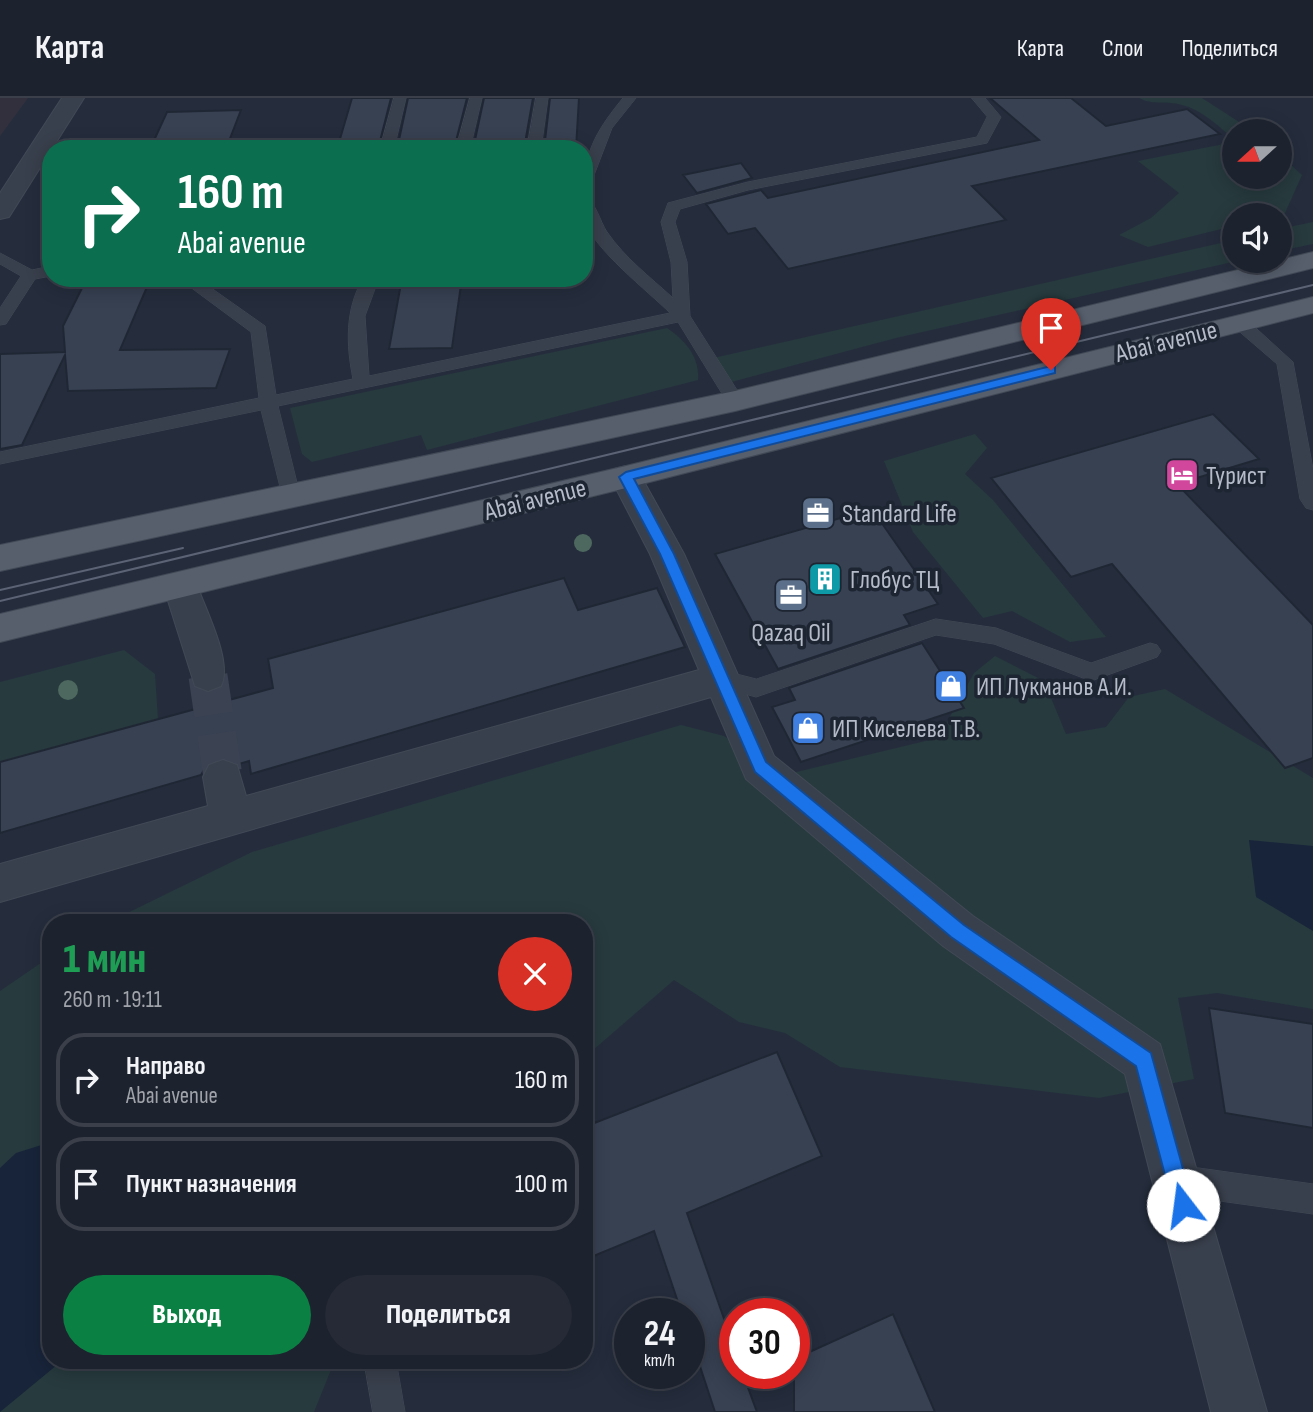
<!DOCTYPE html>
<html lang="ru">
<head>
<meta charset="utf-8">
<style>
  body { margin:0; font-family:"Sofia Sans Condensed",sans-serif; background:#252a36; color:#f1f3f6; height:100vh; display:flex; flex-direction:column; font-size:26px; white-space:nowrap }
  * { box-sizing:border-box; margin:0 }
  p { font-size:23px; color:#a0a4aa }
  .icon { flex:none; width:38px; height:38px; fill:none; stroke:currentColor; stroke-width:2; stroke-linecap:round; stroke-linejoin:round }
  .map { position:relative; flex:1; overflow:hidden }
  .drawer { position:absolute; left:42px; top:816px; width:551px; height:455px; display:flex; flex-direction:column; background:#1c222e; border-radius:28px; box-shadow:0 4px 18px #0003,0 0 0 2px #3a3f4a }
  .drawer>* { flex:none }
  .banner { position:absolute; left:42px; top:42px; width:551px; height:147px; border-radius:28px; box-shadow:0 4px 18px #0003,0 0 0 2px #3a3f4a; background:#0b6e4f; color:#fff; overflow:hidden }
  .needle { width:46px; rotate:249deg }
  .fabs { position:absolute; left:1222px; top:21px; display:grid; gap:14px }
  .fabs a { display:grid; place-items:center; width:70px; height:70px; border-radius:50%; background:#1c222e; box-shadow:0 4px 18px #0003,0 0 0 2px #3a3f4a; font-size:35px }
  .speed { position:absolute; left:614px; top:1200px; display:flex; gap:14px; font-size:35px; font-weight:700; text-align:center }
  .speed>* { display:grid; place-content:center; width:91px; height:91px; border-radius:50%; background:#1c222e; box-shadow:0 4px 18px #0003,0 0 0 2px #3a3f4a; line-height:1 }
  .speed small { font-size:18px; font-weight:400 }
  .speed .limit { border:10px solid #d22; background:#fff; color:#111 }
  .pin { position:absolute; display:grid; place-items:center; width:60px; height:60px; color:#fff; margin:-72px -30px; border-radius:50% 50% 50% 0; rotate:-45deg; box-shadow:0 0 7px #0007 }
  .pin .icon { rotate:45deg }
  .me { position:absolute; width:77px; margin:-38px; rotate:345deg; stroke-linejoin:round; filter:drop-shadow(0 0 5px #0008) }
  .turn { display:flex; align-items:center; gap:24px; height:147px; padding:0 21px; font-size:32px }
  .turn .icon { width:91px; height:91px; stroke-width:2.5 }
  .turn b { display:block; font-size:49px; line-height:60px }
  .round { display:grid; place-items:center; flex:none; width:74px; height:74px; border-radius:37px; background:#252a36 }
  .summary { display:flex; align-items:center; justify-content:space-between; height:119px; padding:0 21px }
  h1 { font-size:42px; font-weight:800; line-height:52px; color:#1e9e55 }
  .button { display:flex; gap:14px; margin-top:auto; padding:14px 21px }
  .button a { flex:1; height:80px; border-radius:42px; background:#0b8043; color:#fff; font-size:28px; font-weight:800; line-height:80px; text-align:center }
  .button a+a { background:#252a36; color:#f1f3f6 }
  ul { padding:0; list-style:none }
  li { display:flex; align-items:center; gap:21px; height:94px; margin:0 14px 10px; padding:0 7px; border:4px solid #3a3f4a; border-radius:28px }
  li div { flex:1 }
  li b { display:block; font-size:26px }
  li em { font-style:normal }
  header { display:flex; align-items:center; gap:42px; box-sizing:border-box; height:98px; padding:0 35px; background:#1c222e; border-bottom:2px solid #3a3f4a }
  header strong { font-size:33px }
  nav { display:flex; gap:38px; margin-inline-start:auto; font-size:24px }
  .map>svg:first-child { display:block }
  .medical { fill:#33303e }
  .green { fill:#273a3e }
  .water { fill:#18243a }
  .building { fill:#374152; stroke:#202734; stroke-width:2 }
  .lines { fill:none; stroke-linecap:round; stroke-linejoin:round }
  .street-tunnel { stroke:#3b4252; stroke-width:39; stroke-dasharray:39 19; stroke-linecap:butt }
  .lane-casing { stroke:#424956; stroke-width:1 }
  .street-casing { stroke:#424956; stroke-width:2 }
  .primary-casing { stroke:#424956; stroke-width:2 }
  .lane { fill:#39404d; fill-rule:evenodd }
  .street { fill:#39404d; fill-rule:evenodd }
  .primary { fill:#575f6d; fill-rule:evenodd }
  .tram { stroke:#5b6374; stroke-width:2 }
  .tree { fill:#4d685e }
  .route { fill:#1a73e8; stroke:#114b97; stroke-width:2 }
  .labels { text-anchor:middle; stroke-width:7; stroke-linejoin:round; paint-order:stroke }
  .street-label { font-size:26px; fill:#b5bbc8; stroke:#1e2532 }
  .poi-label { font-size:26px; fill:#b5bbc8; stroke:#1e2532; text-anchor:start }
</style>
</head>
<body>
<header>
<strong>Карта</strong>
<nav><a>Карта</a><a>Слои</a><a>Поделиться</a></nav>
</header>
<div class="map">
<svg width="1313" height="1314" viewBox="0 0 1313 1314">
  <rect width="100%" height="100%" fill="#252d3d"/>
  <path class="medical" d="M0,0H28L0,38Z"/>
  <path class="green" d="M1139,0H1202L1253,33H1234V41C1218,28 1202,12 1182,7C1167,2 1154,8 1139,0Z
    M1234,44V79H1279V56L1302,77L1285,115L1234,117V128L1148,149L1119,137L1151,120L1179,95L1138,63Z
    M1313,124V146L1279,153V131Z
    M1234,142V163H1237L896,240L724,286L709,261Z
    M667,230C685,242 700,259 698,282L427,352L421,337L312,364L302,356L290,310Z
    M975,336L987,350L965,376L993,402L1106,539L1070,544L1012,513L983,520L913,434L884,363Z
    M124,552L155,576L158,621L0,664V584Z
    M995,558L1044,583L1066,636L1106,629L1129,599L1165,591L1313,680V911L1217,895L1178,900L1194,981L1099,1000L840,969L785,935L739,924L674,882L585,959L584,824H109L252,754L681,627L724,638L788,676L938,640L974,575Z
    M51,858V1262H335L314,1314H0V893Z"/>
  <path class="water" d="M1249,742L1313,748V833L1256,799Z
    M51,1044V1262H63L0,1314V1070L16,1055Z"/>
  <path class="building" d="M352,0H391L378,51H337Z
    M408,0H467L454,51H397Z
    M484,0H533L524,51H473Z
    M550,0H579L576,51H544Z
    M990,0H1071L1106,28L1187,11L1220,36L972,88L1006,122L788,171L755,130L728,136L706,106L761,92L768,100L1039,42Z
    M241,12L226,51H150L167,14Z
    M741,65L752,80L697,95L683,77Z
    M402,180H462L452,250L389,251Z
    M147,189L120,252L230,251L216,290L68,293L65,257L22,347L0,351V256L65,254L63,228L82,190Z
    M1213,316L1259,361L1177,386L1313,527V660L1285,670L1112,466L1071,479L991,380Z
    M872,411L938,506L904,517L910,527L778,571L715,456Z
    M564,480L578,512L657,490L685,549L251,676L249,663L239,666L222,660L208,665L201,677L0,735V664L273,590L268,561Z
    M922,545L964,610L801,664L772,609L795,602L789,590Z
    M1209,910L1313,926V1030L1225,1015Z
    M777,954L822,1058L687,1115L735,1252V1276H743L757,1314H715L690,1238V1216H682L654,1133L584,1162V1029Z
    M893,1216L935,1314H794V1261Z"/>
  <g class="lines">
    <path class="street-tunnel" d="M208,578L223,679"/>
    <g class="lane-casing">
      <path id="lane" d="M394,0H406L394,51H380Z
        M470,0H482L470,51H456Z
        M536,0H548L541,51H527Z
        M623,0H636L612,30L591,85L584,89C584,52 600,28 623,0Z
        M972,0H985L1001,19L987,45L748,92L680,111L675,124L687,164L690,218L744,303L741,307H729L678,224L278,308L300,397L291,404L282,397L261,312L0,366V354L259,300L251,234L178,180H197L265,228L276,297L353,281C346,246 345,212 363,180H379L365,218L369,278L670,215C649,194 592,150 584,121C583,115 584,105 584,99C596,103 600,124 607,134C625,160 650,179 673,200L671,164L661,124L668,105L748,84L977,39L987,19Z
        M0,155L32,172L51,168V178L35,181L6,226L0,227V210L21,178L0,166Z
        M1240,220L1246,221L1293,264L1313,371V412L1306,410L1300,401L1277,266L1234,229V221Z
        M936,521L996,530L1091,565L1150,545L1157,547L1161,553L1157,559L1091,583L994,546L936,537L756,599L713,587L710,581L713,575L721,572L756,581Z
        M1177,1067L1313,1086V1116L1177,1097L1167,1092L1162,1082L1167,1072Z
        M364,1262H396L405,1314H373Z"/>
    </g>
    <g class="street-casing">
      <path id="street" d="M62,0H84L9,119L0,121V95Z
        M626,368L637,371L684,456L774,658L973,818L1160,946L1267,1314H1211L1125,976L943,848L746,681L711,599L0,804V766L208,708L203,679L209,667L223,662L237,667L246,698L699,572L650,456L610,379L615,371Z
        M180,474L192,478L197,487C206,513 233,564 221,588L208,593L195,588L163,487L168,478Z"/>
    </g>
    <g class="primary-casing">
      <path id="primary" d="M1313,154V170L735,313L0,473V447L735,293Z
        M1313,199V215L626,390L0,544V516L626,368Z"/>
    </g>
    <use href="#lane" class="lane"/>
    <use href="#street" class="street"/>
    <use href="#primary" class="primary"/>
    <path class="tram" d="M0,492L183,450
      M0,503L1313,187"/>
  </g>
  <g class="tree">
    <circle cx="583" cy="445" r="9"/>
    <circle cx="68" cy="592" r="10"/>
  </g>
  <path class="route" d="M1051,268L1055,269V275L634,381L674,456L766,664L964,827L1151,955L1193,1107L1190,1114L1183,1117L1176,1114L1173,1107L1136,968L951,839L755,674L660,456L619,379L626,374Z"/>
  <defs>
    <g id="hotel-square" transform="scale(1.75)"><rect x="-9" y="-9" width="18" height="18" rx="4" fill="#d1479c" stroke="#1e2532"/><path d="M-6-4.5h1.5V1H6V5H4.5V3h-9V5H-6ZM-4 0a1.8 1.8 0 1 1 3.6 0ZM.5 0V-2.5h3Q6-2.5 6 0Z" fill="#fff"/></g>
    <g id="office-square" transform="scale(1.75)"><rect x="-9" y="-9" width="18" height="18" rx="4" fill="#5c6f8a" stroke="#1e2532"/><path d="M-6-3h4V-5.5h4V-3h4V5H-6ZM-1-4.5V-3h2v-1.5ZM-6 0V1H6V0Z" fill="#fff"/></g>
    <g id="building-square" transform="scale(1.75)"><rect x="-9" y="-9" width="18" height="18" rx="4" fill="#0f9aa8" stroke="#1e2532"/><path d="M-4-6H4V6H1V3H-1V6H-4ZM-2.5-4.3h1.7v1.8h-1.7ZM.8-4.3h1.7v1.8H.8ZM-2.5-1h1.7V.8h-1.7ZM.8-1h1.7V.8H.8Z" fill="#fff"/></g>
    <g id="shop-square" transform="scale(1.75)"><rect x="-9" y="-9" width="18" height="18" rx="4" fill="#3f7fe0" stroke="#1e2532"/><path d="M-5-2.5h2.3a2.7 3.5 0 0 1 5.4 0H5L5.5 6h-11ZM-1.5-2.5h3a1.5 2.3 0 0 0-3 0Z" fill="#fff"/></g>
  </defs>
  <g fill-rule="evenodd">
    <use href="#hotel-square" x="1182" y="377"/>
    <use href="#office-square" x="818" y="415"/>
    <use href="#building-square" x="825" y="481"/>
    <use href="#office-square" x="791" y="497"/>
    <use href="#shop-square" x="951" y="588"/>
    <use href="#shop-square" x="808" y="630"/>
  </g>
  <g class="labels">
    <g class="street-label">
      <text transform="translate(1166 243) rotate(-14)" y="9">Abai avenue</text>
      <text transform="translate(535 401) rotate(-14)" y="9">Abai avenue</text>
    </g>
    <g class="poi-label">
      <text x="1206" y="386">Турист</text>
      <text x="842" y="424">Standard Life</text>
      <text x="850" y="490">Глобус ТЦ</text>
      <text x="791" y="543" text-anchor="middle">Qazaq Oil</text>
      <text x="976" y="597">ИП Лукманов А.И.</text>
      <text x="832" y="639">ИП Киселева Т.В.</text>
    </g>
  </g>
</svg>
<div class="fabs">
<a><svg class="needle" viewBox="-14 -14 28 28"><path d="M0-13l5 13h-10z" fill="#e53935"/><path d="M0 13l5-13h-10z" fill="#a0a4aa"/></svg></a>
<a><svg class="icon" aria-label="sound" viewBox="0 0 24 24"><path d="M4 9h4l5-4v14l-5-4H4zM17 9q2 3 0 6"/></svg></a>
</div>
<div class="speed"><div>24<small>km/h</small></div><div class="limit">30</div></div>
<div class="pin" style="left:1051px;top:272px;background:#d93025"><svg class="icon" aria-label="arrive" viewBox="0 0 24 24"><path d="M6 21V4h12l-3 4 3 4H6"/></svg></div>
<svg class="me" style="left:1183px;top:1107px" viewBox="-20 -20 40 40"><circle r="19" fill="#fff"/><path d="M0-13L10 11 0 6-10 11z" fill="#1a73e8"/></svg>
<div class="banner">
<div class="turn"><svg class="icon" aria-label="right" viewBox="0 0 24 24"><path d="M7 20v-9h11M14 6l5 5-5 5"/></svg><div><b>160 m</b>Abai avenue</div></div>
</div>
<section class="drawer">
<div class="summary"><div><h1>1 мин</h1><p>260 m · 19:11</p></div><a class="round" style="background:#d93025;color:#fff"><svg class="icon" aria-label="close" viewBox="0 0 24 24"><path d="M6 6l12 12M18 6L6 18"/></svg></a></div>
<ul>
<li><svg class="icon" aria-label="right" viewBox="0 0 24 24"><path d="M7 20v-9h11M14 6l5 5-5 5"/></svg><div><b>Направо</b><p>Abai avenue</p></div><em>160 m</em></li>
<li><svg class="icon" aria-label="arrive" viewBox="0 0 24 24"><path d="M6 21V4h12l-3 4 3 4H6"/></svg><div><b>Пункт назначения</b></div><em>100 m</em></li>
</ul>
<div class="button"><a>Выход</a><a>Поделиться</a></div>
</section>
</div>
</body>
</html>
